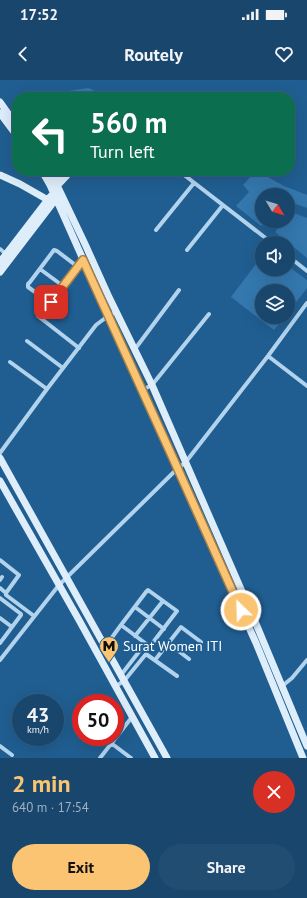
<!DOCTYPE html>
<html lang="en">
<head>
<meta charset="utf-8">
<style>
  body { margin:0; font-family:"PT Sans",sans-serif; background:#214d72; color:#f1f3f6; height:100vh; display:flex; flex-direction:column; font-size:15px; white-space:nowrap }
  * { box-sizing:border-box; margin:0 }
  p { font-size:13px; color:#9fb1c2 }
  .icon { flex:none; width:22px; height:22px; fill:none; stroke:currentColor; stroke-width:2; stroke-linecap:round; stroke-linejoin:round }
  .map { position:relative; height:678px; overflow:hidden }
  .side { display:flex; flex-direction:column; background:#18466d; flex:1 }
  .side>* { flex:none }
  .banner { position:absolute; left:12px; top:12px; width:283px; height:84px; border-radius:16px; box-shadow:0 4px 16px #0002,0 0 0 1px #365e80; background:#0b6e4f; color:#fff; overflow:hidden }
  .needle { width:26px; rotate:128deg }
  .fabs { position:absolute; left:255px; top:108px; display:grid; gap:8px }
  .fabs a { display:grid; place-items:center; width:40px; height:40px; border-radius:50%; background:#18466d; box-shadow:0 4px 16px #0002,0 0 0 1px #365e80; font-size:20px }
  .speed { position:absolute; left:12px; top:614px; display:flex; gap:8px; font-size:20px; font-weight:700; text-align:center }
  .speed>* { display:grid; place-content:center; width:52px; height:52px; border-radius:50%; background:#18466d; box-shadow:0 4px 16px #0002,0 0 0 1px #365e80; line-height:1 }
  .speed small { font-size:10px; font-weight:400 }
  .speed .limit { border:6px solid #d22; background:#fff; color:#111 }
  .pin { position:absolute; display:grid; place-items:center; width:34px; height:34px; color:#fff; margin:-17px; border-radius:8px; box-shadow:0 2px 6px #0006 }
  .me { position:absolute; width:44px; margin:-22px; rotate:336deg; stroke-linejoin:round; filter:drop-shadow(0 0 3px #0008) }
  .turn { display:flex; align-items:center; gap:14px; height:84px; padding:0 12px; font-size:18px }
  .turn .icon { width:52px; height:52px; stroke-width:2.5 }
  .turn b { display:block; font-size:28px; line-height:34px }
  .round { display:grid; place-items:center; flex:none; width:42px; height:42px; border-radius:21px; background:#214d72 }
  .summary { display:flex; align-items:center; justify-content:space-between; height:68px; padding:0 12px }
  h1 { font-size:24px; font-weight:700; line-height:30px; color:#fac473 }
  .button { display:flex; gap:8px; margin-top:auto; padding:8px 12px }
  .button a { flex:1; height:46px; border-radius:24px; background:#fac473; color:#111; font-size:16px; font-weight:700; line-height:46px; text-align:center }
  .button a+a { background:#214d72; color:#f1f3f6 }
  .status { display:flex; justify-content:space-between; align-items:center; height:28px; padding:0 20px; background:#18466d; direction:ltr }
  .status svg { height:11px; fill:currentColor }
  header { display:flex; justify-content:space-between; align-items:center; height:52px; padding:0 12px; background:#18466d; font-size:18px; font-weight:700 }
  .map>svg:first-child { display:block }
  .green { fill:#3478ae }
  .lines { fill:none; stroke-linecap:round; stroke-linejoin:round }
  .street { stroke:#b2d3ed; stroke-width:4 }
  .secondary { stroke:#deedfa; stroke-width:7 }
  .route-casing { stroke:#a27f4b; stroke-width:10 }
  .route { stroke:#fac473; stroke-width:7 }
  .labels { text-anchor:middle; stroke-width:3.5; stroke-linejoin:round; paint-order:stroke }
  .poi-label { font-size:14px; fill:#fff; stroke:#205e91; text-anchor:start }
</style>
</head>
<body>
<div class="status"><b>17:52</b><svg viewBox="0 0 49 12"><path d="M0 12V9h3v3zM5 12V6h3v6zM10 12V3h3v9zM15 12V0h3v12zM26 1h20v11H26zM47 4h2v5h-2z"/></svg></div>
<header><svg class="icon" aria-label="back" viewBox="0 0 24 24"><path d="M15 5l-7 7 7 7"/></svg>Routely<svg class="icon" aria-label="heart" viewBox="0 0 24 24"><path d="M12 20l-8-8c-3-5 5-10 8-4 3-6 11-1 8 4z"/></svg></header>
<div class="map">
<svg width="307" height="678" viewBox="0 0 307 678">
  <rect width="100%" height="100%" fill="#205e91"/>
  <path class="green" d="M88,8L109,17H80L69,16L68,17H42V15Z
    M241,91H257L284,106L307,115V128L293,123L288,126V115H262V141H267L261,146L236,126L249,112L243,105L251,96Z
    M291,132L307,138V178L275,152L284,141H288V136Z
    M262,176V189H288V186L307,200V208L288,233V211H262V237H285L274,250L231,217Z"/>
  <g class="lines">
    <path class="street" d="M179,91L272,163
      M156,150L194,103
      M0,169L6,174
      M187,170L223,125
      M288,176L307,191
      M78,187L57,171L54,170L30,202L28,204V207L49,222H51L80,185L83,180
      M40,189L63,206
      M38,236L79,268
      M27,261L63,288
      M135,269L179,210
      M268,276L307,306
      M10,282L47,309
      M142,310L152,305L209,234
      M0,373L47,309L96,245L108,236L116,232
      M0,480L19,495L6,513V515L34,536
      M0,500L2,497
      M0,508L6,513
      M148,510L177,531L151,565L149,566L121,545L146,512Z
      M0,518L21,534V535L0,563
      M135,527L164,549
      M0,538L12,547
      M135,556L163,521
      M168,563L189,579
      M105,567L121,545
      M0,580L59,505L178,388L185,383L268,276L307,223
      M155,580L181,547L201,562
      M121,595L145,564
      M116,606L124,601L146,574L177,596
      M281,607L292,598L307,580
      M111,663L131,678
      M0,666L12,675
      M100,678L132,637"/>
    <path class="secondary" d="M0,22L17,46
      M0,33L17,56
      M42,91L50,105L106,231L172,376L256,563L303,678
      M49,91L55,101L85,164L108,215L152,305L254,539L307,666
      M0,95L20,104L48,120
      M52,104L64,91
      M54,109L71,91
      M0,182L50,117L57,110
      M0,192L52,124L60,116
      M0,378L167,678
      M0,401L79,540L155,678"/>
  </g>
  <g class="lines">
    <g class="route-casing">
      <path id="route" d="M51,222L83,180L172,376L241,530"/>
    </g>
    <use href="#route" class="route"/>
  </g>
  <defs>
    <g id="metro-pin" transform="scale(1)"><path d="M0 17L-7.5 6A9.5 9.5 0 1 1 7.5 6Z" fill="#fac473" stroke="#205e91"/><path d="M-5.5 5V-5H-3L0 0L3-5H5.5V5H3V-.5L0 4L-3-.5V5Z" fill="#111"/></g>
  </defs>
  <g fill-rule="evenodd">
    <use href="#metro-pin" x="109" y="566"/>
  </g>
  <g class="labels">
    <g class="poi-label">
      <text x="123" y="571">Surat Women ITI</text>
    </g>
  </g>
</svg>
<div class="fabs">
<a><svg class="needle" viewBox="-14 -14 28 28"><path d="M0-13l5 13h-10z" fill="#e53935"/><path d="M0 13l5-13h-10z" fill="#9fb1c2"/></svg></a>
<a><svg class="icon" aria-label="sound" viewBox="0 0 24 24"><path d="M4 9h4l5-4v14l-5-4H4zM17 9q2 3 0 6"/></svg></a>
<a><svg class="icon" aria-label="layers" viewBox="0 0 24 24"><path d="M12 4l9 5-9 5-9-5zM3 14l9 5 9-5"/></svg></a>
</div>
<div class="speed"><div>43<small>km/h</small></div><div class="limit">50</div></div>
<div class="pin" style="left:51px;top:222px;background:#d93025"><svg class="icon" aria-label="arrive" viewBox="0 0 24 24"><path d="M6 21V4h12l-3 4 3 4H6"/></svg></div>
<svg class="me" style="left:241px;top:530px" viewBox="-20 -20 40 40"><circle r="17" fill="#fac473" stroke="#fff" stroke-width="3"/><path d="M0-11L8 9 0 5-8 9z" fill="#fff"/></svg>
<div class="banner">
<div class="turn"><svg class="icon" aria-label="left" viewBox="0 0 24 24"><path d="M17 20v-9H6M10 6l-5 5 5 5"/></svg><div><b>560 m</b>Turn left</div></div>
</div>
</div>
<section class="side">
<div class="summary"><div><h1>2 min</h1><p>640 m · 17:54</p></div><a class="round" style="background:#d93025;color:#fff"><svg class="icon" aria-label="close" viewBox="0 0 24 24"><path d="M6 6l12 12M18 6L6 18"/></svg></a></div>
<div class="button"><a>Exit</a><a>Share</a></div>
</section>
</body>
</html>
